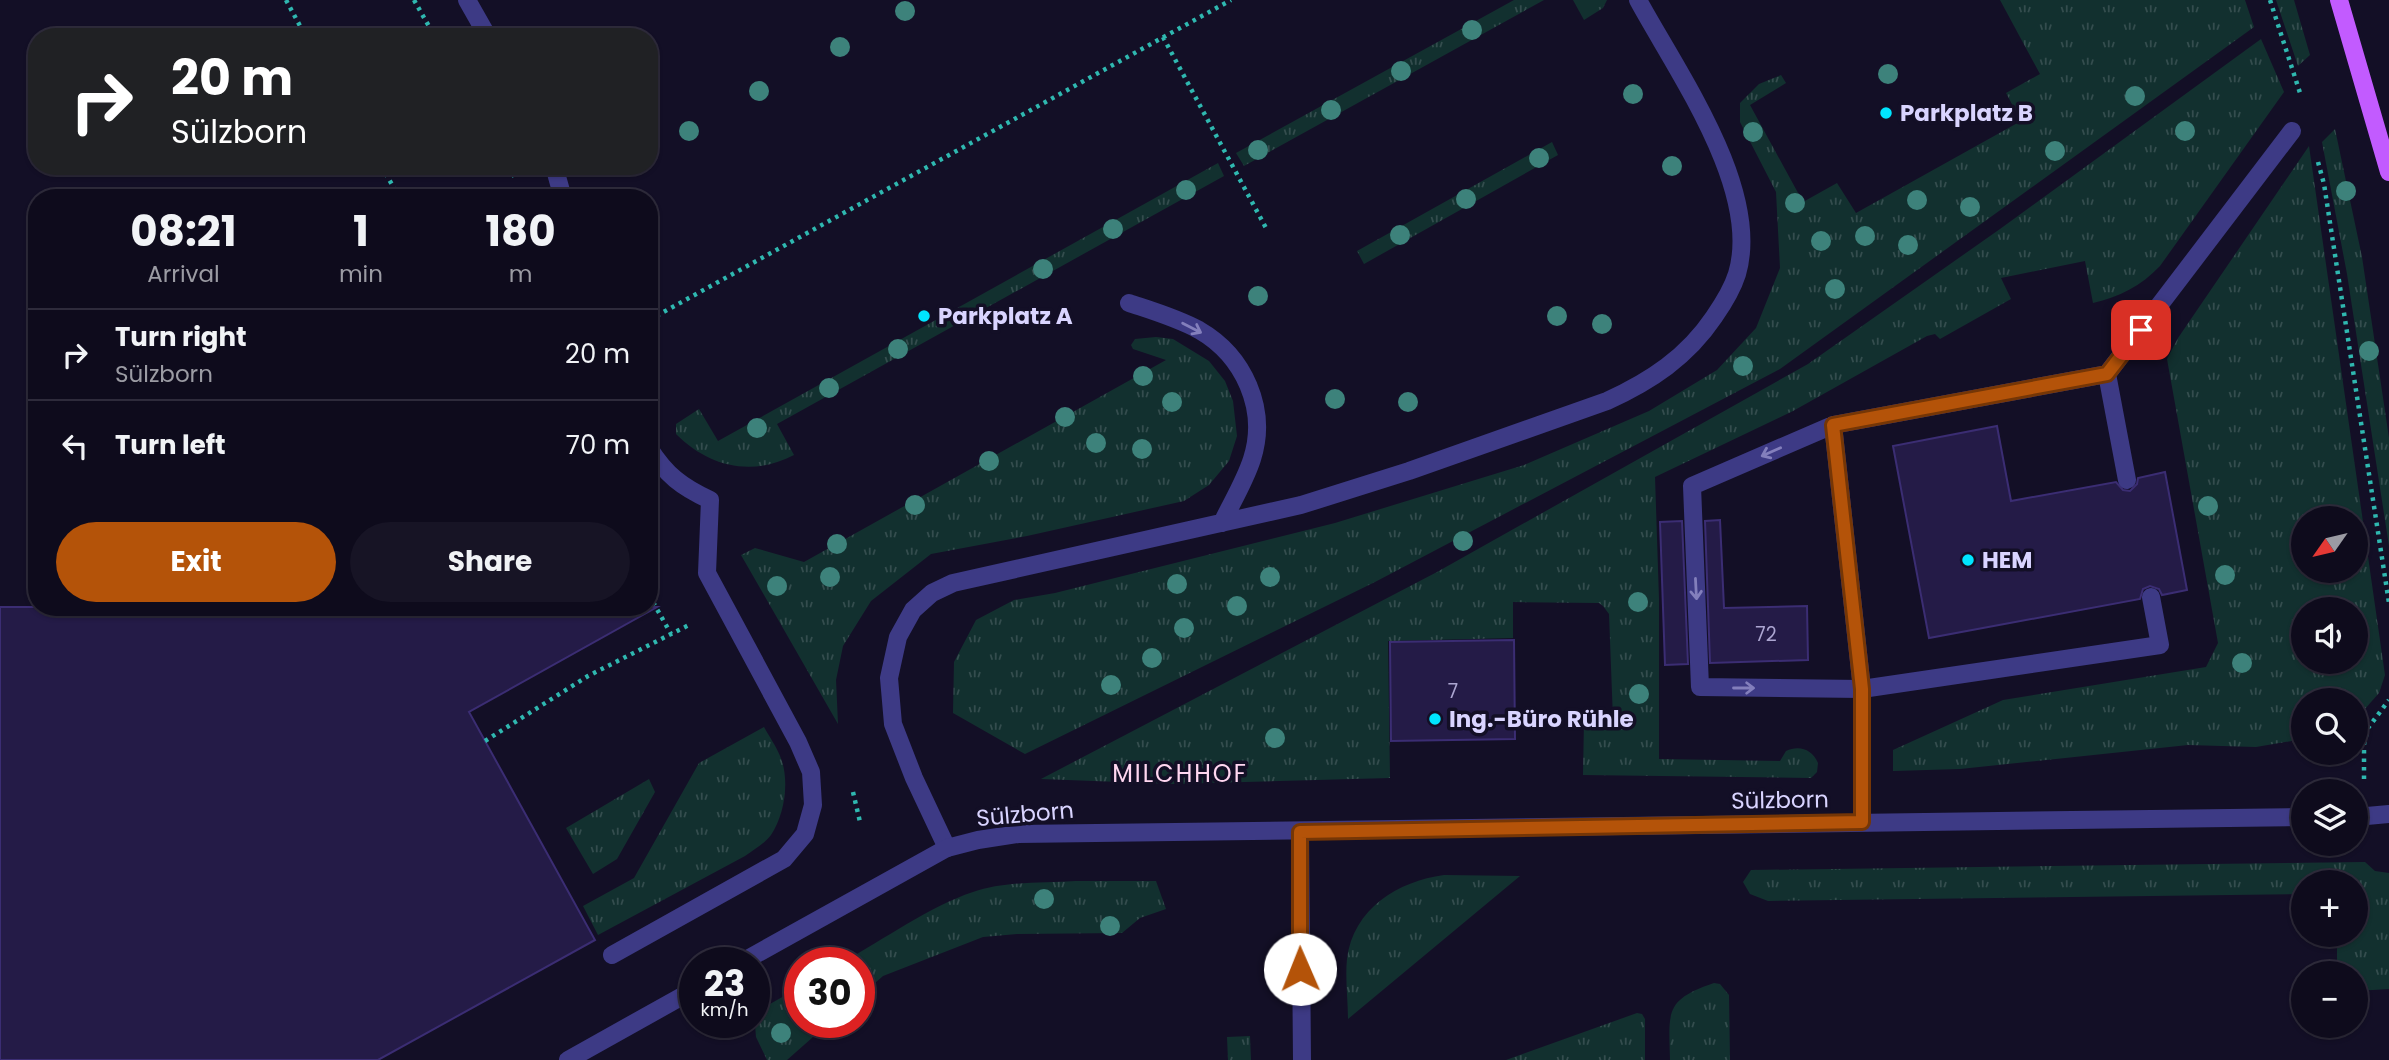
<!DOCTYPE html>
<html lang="en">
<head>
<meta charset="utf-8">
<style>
  body { margin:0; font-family:Poppins,sans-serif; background:#171425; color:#f1f3f6; height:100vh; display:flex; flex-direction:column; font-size:26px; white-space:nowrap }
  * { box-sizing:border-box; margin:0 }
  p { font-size:23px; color:#9b9ba3 }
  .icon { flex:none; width:38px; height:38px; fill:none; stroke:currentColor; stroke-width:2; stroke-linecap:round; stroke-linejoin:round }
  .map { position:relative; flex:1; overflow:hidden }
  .panel { position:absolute; left:28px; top:189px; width:630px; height:427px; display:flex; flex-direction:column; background:#0e0b1c; border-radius:28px; box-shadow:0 2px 5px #0004,0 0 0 2px #2e2b3b }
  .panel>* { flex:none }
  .guide { position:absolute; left:28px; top:28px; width:630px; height:147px; border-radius:28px; box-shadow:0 2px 5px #0004,0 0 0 2px #2e2b3b; background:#202124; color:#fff; overflow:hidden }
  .needle { width:46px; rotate:236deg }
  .fabs { position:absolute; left:2291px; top:506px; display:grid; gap:14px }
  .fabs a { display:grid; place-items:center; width:77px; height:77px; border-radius:50%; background:#0e0b1c; box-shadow:0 2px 5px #0004,0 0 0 2px #2e2b3b; font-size:35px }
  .speed { position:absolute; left:679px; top:947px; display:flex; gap:14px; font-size:35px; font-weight:700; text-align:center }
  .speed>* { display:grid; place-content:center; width:91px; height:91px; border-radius:50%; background:#0e0b1c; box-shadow:0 2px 5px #0004,0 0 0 2px #2e2b3b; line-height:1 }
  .speed small { font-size:18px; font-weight:400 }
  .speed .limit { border:10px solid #d22; background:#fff; color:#111 }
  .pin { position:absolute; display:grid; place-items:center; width:60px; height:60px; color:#fff; margin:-30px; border-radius:14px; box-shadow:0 4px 10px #0006 }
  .me { position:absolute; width:77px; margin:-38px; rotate:359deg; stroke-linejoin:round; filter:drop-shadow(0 0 5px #0008) }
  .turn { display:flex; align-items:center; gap:24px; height:147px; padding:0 28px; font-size:32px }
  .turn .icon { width:91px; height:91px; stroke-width:2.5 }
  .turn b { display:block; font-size:49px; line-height:60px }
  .eta { display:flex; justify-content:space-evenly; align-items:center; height:119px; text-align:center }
  .eta b { font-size:42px; font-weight:700; line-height:49px }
  .button { display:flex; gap:14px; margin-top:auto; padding:14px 28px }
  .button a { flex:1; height:80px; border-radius:42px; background:#b45309; color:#fff; font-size:28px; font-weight:700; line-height:80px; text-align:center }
  .button a+a { background:#171425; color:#f1f3f6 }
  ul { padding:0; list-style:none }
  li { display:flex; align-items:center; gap:21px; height:91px; padding:0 28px; border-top:2px solid #2e2b3b }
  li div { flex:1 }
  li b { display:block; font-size:26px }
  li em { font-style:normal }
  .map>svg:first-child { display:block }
  .grass { fill:url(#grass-tufts); fill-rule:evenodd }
  .building { fill:#241b47; stroke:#3b2d73; stroke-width:2 }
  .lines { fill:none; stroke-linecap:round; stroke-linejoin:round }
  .path { stroke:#2fb8b0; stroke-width:4.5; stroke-dasharray:3.5 5; stroke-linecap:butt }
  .lane { stroke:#3d3a85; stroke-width:18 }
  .street { stroke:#3d3a85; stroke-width:18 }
  .primary { stroke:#c25bff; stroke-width:18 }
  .tree { fill:#3d827b }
  .oneway { stroke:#837fbc }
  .route-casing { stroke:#753606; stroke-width:18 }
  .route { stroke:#b45309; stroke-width:12 }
  .poi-dot { fill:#00e5ff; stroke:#130f26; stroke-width:2.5 }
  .labels { text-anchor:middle; stroke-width:7; stroke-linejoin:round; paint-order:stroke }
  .number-label { font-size:19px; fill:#aca6d1 }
  .poi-label { font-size:23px; font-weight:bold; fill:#d9d4ff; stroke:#130f26; text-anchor:start }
  .street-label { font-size:23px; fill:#d9d4ff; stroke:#130f26 }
  .neighbourhood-label { font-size:24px; letter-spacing:2px; fill:#ffd6f0; stroke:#130f26 }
</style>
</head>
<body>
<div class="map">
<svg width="2389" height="1060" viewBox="0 0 2389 1060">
  <defs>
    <pattern id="grass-tufts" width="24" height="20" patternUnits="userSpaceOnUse" patternTransform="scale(1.75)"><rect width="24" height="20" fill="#12302f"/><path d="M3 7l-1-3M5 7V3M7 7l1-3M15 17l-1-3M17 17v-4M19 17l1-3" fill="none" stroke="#344d4e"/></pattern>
  </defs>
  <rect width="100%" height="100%" fill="#130f26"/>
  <path class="grass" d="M1514,0H1544L1244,166L1236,153Z
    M1573,0H1607L1603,8L1584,20Z
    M2000,0H2245L2254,27L1780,369L1375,582L1025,754L953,713L954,662L976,620L1014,600L1055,593L1335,523L1524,465L1649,411L1717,370L1756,328L1780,268L1776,192L1740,122V103L1759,84L1781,75L1786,83L1750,105L1803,202L1837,183L1856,213L2021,121L2006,93L2040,74Z
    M2276,0H2294L2310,55L2298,66Z
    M2261,39L2284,92L2160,266C2141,286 2119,297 2093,303L2085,261L2001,278L2011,299L1940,339L1935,334L1927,336L1793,411L1655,477L1659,599V759L1780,761L1786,751C1799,745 1812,749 1818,763L1817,772L1811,778L1583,775L1584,721L1613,719L1609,614L1603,606L1599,603L1513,602V638L1388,641L1390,778L1173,784L1041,779L1437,572L1808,364L2000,229Z
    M2335,129L2362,257L2389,438V546L2347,274L2322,142Z
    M1552,142L1558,155L1364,264L1357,251Z
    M2309,146L2385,675L2379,693L2356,719V700H2303V739L2256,747L2188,745L1960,769L1893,771V750L2003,700L2206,667L2218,643L2167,359L2178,338ZM2356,518V570H2303V518ZM2356,609V662H2303V609Z
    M1218,163L1224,176L777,424L794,455C752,477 709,467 676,434V424L699,409L718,441Z
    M1156,337L1173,339L1209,361L1225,381L1233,401L1237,436L1229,461L1209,485L1184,501L1027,536L931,554L871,601L843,646L836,680L838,724L741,555L755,548L804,562L1166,360L1133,349L1131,345L1135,339Z
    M764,727C769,736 776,746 780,756C790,779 785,814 771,835C764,844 755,849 745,856L598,935L583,906L634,878L699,763Z
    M649,779L655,792L617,859L593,874L566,828Z
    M2365,862L2375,871L2389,873V989L2356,991V973H2337V935L2356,934V882H2303V894L1768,901L1750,894L1743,882L1751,870Z
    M1444,875L1520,876L1348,1019C1348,1000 1345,978 1347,959C1353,909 1398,881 1444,875Z
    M1076,881H1156L1166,909L1140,918L1122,933L1017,934L983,937L883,976L859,997V962H843C883,940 930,906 973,892C1005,881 1042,883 1076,881Z
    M1714,983L1720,984L1729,995L1730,1060H1670C1669,1012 1664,1000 1714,983Z
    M800,987V1022H830L787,1060H767L756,1037L754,1013Z
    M1637,1013L1642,1014L1645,1019V1060H1506Z
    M1250,1036L1251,1060H1228L1227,1037Z"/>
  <path class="building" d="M1997,426L2011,501L2116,482L2123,490L2130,491L2137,484L2138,478L2165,472L2187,590L2162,595L2159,589L2150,586L2143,589L2140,599L1929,638L1893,446Z
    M1720,520L1724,608L1807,606L1808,660L1710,663L1705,521Z
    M1682,521L1688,664L1665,665L1660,522Z
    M0,607H657L469,712L595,940L378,1060H0Z
    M1514,640L1515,739L1391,741L1390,642Z"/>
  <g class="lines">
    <path class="path" d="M286,0L306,37
      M414,0L435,37
      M2270,0L2301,96
      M1163,37L1266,228
      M2318,162L2324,184L2389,603
      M381,166L400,198
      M509,166L515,178
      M649,320L1231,0
      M649,595L671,634L691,624
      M485,741L588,676L671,634
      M2364,779V744L2368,728L2389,700
      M853,792L860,822"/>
    <path class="lane" d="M467,0L488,37
      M554,166L563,198
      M1129,303C1153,311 1177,318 1199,330C1244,356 1268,409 1252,459C1245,481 1232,502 1222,523
      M2107,374L2292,131
      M1833,425L1862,689V822
      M2127,480L2107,374L1833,425L1692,486L1700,687L1862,689L2160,645L2151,597
      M947,848L914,778L893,724L889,678L898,637L913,610L932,593L953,583L1301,505L1409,471L1607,401C1651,381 1687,357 1714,317C1723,304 1732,290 1737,274C1762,190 1677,72 1638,0
      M612,955L784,859L805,834L813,805L811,772L798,742L707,573L710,500C682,487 666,475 649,448"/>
    <path class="street" d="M2356,817L2389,814
      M1300,832L1302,1060
      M742,962L947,848L978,840L1018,834L2303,817
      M568,1060L695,989"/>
    <path class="primary" d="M2339,0L2389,172"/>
  </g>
  <g class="tree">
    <circle cx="905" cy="11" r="10"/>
    <circle cx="1472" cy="30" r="10"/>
    <circle cx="840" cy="47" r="10"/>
    <circle cx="1401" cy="71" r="10"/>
    <circle cx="1888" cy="74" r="10"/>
    <circle cx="759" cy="91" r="10"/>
    <circle cx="1633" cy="94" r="10"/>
    <circle cx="2135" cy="96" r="10"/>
    <circle cx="1331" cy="110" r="10"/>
    <circle cx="689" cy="131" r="10"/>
    <circle cx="2185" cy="131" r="10"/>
    <circle cx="1753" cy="132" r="10"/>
    <circle cx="1258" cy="150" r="10"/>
    <circle cx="2055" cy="151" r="10"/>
    <circle cx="1539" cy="158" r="10"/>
    <circle cx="1672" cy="166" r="10"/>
    <circle cx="1186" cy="190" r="10"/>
    <circle cx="2346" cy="191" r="10"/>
    <circle cx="1466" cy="199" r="10"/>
    <circle cx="1917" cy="200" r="10"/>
    <circle cx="1795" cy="203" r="10"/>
    <circle cx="1970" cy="207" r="10"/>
    <circle cx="1113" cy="229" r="10"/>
    <circle cx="1400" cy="235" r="10"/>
    <circle cx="1865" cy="236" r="10"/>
    <circle cx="1821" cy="241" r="10"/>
    <circle cx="1908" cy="245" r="10"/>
    <circle cx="1043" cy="269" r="10"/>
    <circle cx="1835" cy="289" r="10"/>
    <circle cx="1258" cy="296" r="10"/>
    <circle cx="1557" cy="316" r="10"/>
    <circle cx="1602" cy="324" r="10"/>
    <circle cx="898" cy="349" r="10"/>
    <circle cx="2369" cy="351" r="10"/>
    <circle cx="1743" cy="366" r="10"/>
    <circle cx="1143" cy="376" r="10"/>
    <circle cx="829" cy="388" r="10"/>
    <circle cx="1335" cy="399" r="10"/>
    <circle cx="1172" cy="402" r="10"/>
    <circle cx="1408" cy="402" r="10"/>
    <circle cx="1065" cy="417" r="10"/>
    <circle cx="757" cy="428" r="10"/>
    <circle cx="1096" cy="443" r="10"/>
    <circle cx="1142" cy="449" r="10"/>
    <circle cx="989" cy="461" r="10"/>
    <circle cx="915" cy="505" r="10"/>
    <circle cx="2208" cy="506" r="10"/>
    <circle cx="1463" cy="541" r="10"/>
    <circle cx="837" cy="544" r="10"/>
    <circle cx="2225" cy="575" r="10"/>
    <circle cx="830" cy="577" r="10"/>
    <circle cx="1270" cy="577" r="10"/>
    <circle cx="1177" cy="584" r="10"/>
    <circle cx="777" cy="586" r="10"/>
    <circle cx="1638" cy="602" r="10"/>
    <circle cx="1237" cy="606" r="10"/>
    <circle cx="1184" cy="628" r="10"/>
    <circle cx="1152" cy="658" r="10"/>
    <circle cx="2242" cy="663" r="10"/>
    <circle cx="1111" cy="685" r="10"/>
    <circle cx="1639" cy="694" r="10"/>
    <circle cx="1275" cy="738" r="10"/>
    <circle cx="1044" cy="899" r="10"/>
    <circle cx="1110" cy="926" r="10"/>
    <circle cx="781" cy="1033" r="10"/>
  </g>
  <defs><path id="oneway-shaft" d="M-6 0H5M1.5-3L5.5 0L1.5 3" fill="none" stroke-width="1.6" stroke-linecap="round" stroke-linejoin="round" transform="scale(1.75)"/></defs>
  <g class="oneway">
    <use href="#oneway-shaft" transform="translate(1192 328) rotate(27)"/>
    <use href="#oneway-shaft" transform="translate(1771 452) rotate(156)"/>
    <use href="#oneway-shaft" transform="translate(1696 589) rotate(87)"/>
    <use href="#oneway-shaft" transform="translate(1744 688)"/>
  </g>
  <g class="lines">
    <g class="route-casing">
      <path id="route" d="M1300,969V832L1862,822V689L1833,425L2107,374L2141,330"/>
    </g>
    <use href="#route" class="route"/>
  </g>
  <g class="poi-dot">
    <circle cx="1886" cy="113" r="7"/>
    <circle cx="924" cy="316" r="7"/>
    <circle cx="1968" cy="560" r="7"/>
    <circle cx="1435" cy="719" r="7"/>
  </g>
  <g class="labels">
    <g class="number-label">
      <text x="1766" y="641">72</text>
      <text x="1453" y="698">7</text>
    </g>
    <g class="poi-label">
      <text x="1900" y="121">Parkplatz B</text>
      <text x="938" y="324">Parkplatz A</text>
      <text x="1982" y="568">HEM</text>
      <text x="1449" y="727">Ing.-Büro Rühle</text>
    </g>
    <g class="street-label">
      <text transform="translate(1780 800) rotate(-1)" y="8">Sülzborn</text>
      <text transform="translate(1025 814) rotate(-5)" y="8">Sülzborn</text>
    </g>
    <g class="neighbourhood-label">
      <text x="1180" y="782">MILCHHOF</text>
    </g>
  </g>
</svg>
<div class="fabs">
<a><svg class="needle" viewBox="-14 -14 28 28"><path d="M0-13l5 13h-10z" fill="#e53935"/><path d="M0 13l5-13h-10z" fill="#9b9ba3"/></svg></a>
<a><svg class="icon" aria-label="sound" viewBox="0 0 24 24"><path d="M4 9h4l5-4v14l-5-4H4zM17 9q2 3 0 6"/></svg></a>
<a><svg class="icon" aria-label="search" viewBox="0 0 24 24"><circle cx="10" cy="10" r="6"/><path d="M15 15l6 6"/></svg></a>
<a><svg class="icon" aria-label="layers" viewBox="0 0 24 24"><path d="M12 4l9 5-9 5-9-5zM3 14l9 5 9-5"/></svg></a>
<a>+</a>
<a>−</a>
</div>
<div class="speed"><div>23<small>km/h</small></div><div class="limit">30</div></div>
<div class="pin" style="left:2141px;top:330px;background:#d93025"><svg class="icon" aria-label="arrive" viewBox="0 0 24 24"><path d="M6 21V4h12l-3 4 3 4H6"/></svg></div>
<svg class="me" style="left:1300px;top:969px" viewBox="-20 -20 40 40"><circle r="19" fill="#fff"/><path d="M0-13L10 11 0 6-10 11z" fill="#b45309"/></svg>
<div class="guide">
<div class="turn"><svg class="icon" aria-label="right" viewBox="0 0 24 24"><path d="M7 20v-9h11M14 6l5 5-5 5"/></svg><div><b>20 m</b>Sülzborn</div></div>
</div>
<section class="panel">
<div class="eta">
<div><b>08:21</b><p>Arrival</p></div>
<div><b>1</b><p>min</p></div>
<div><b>180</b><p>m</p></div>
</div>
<ul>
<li><svg class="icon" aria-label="right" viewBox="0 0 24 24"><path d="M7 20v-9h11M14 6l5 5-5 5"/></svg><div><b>Turn right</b><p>Sülzborn</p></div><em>20 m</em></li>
<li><svg class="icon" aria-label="left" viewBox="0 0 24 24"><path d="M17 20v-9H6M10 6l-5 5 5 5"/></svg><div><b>Turn left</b></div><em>70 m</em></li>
</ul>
<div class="button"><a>Exit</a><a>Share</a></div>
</section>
</div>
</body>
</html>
